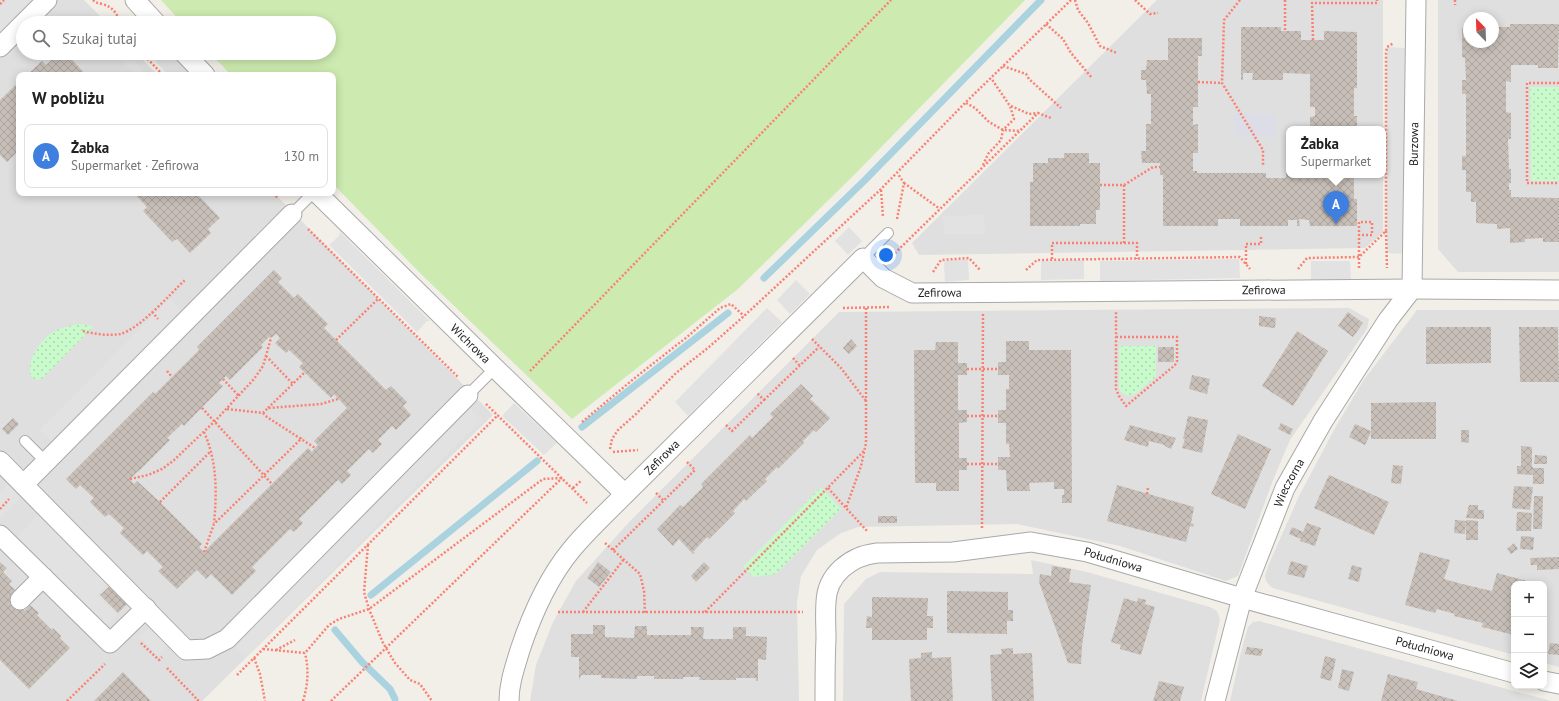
<!DOCTYPE html>
<html lang="pl">
<meta charset="utf-8">
<style>
body{margin:0;font-family:"PT Sans",sans-serif;background:#f2f2f2;color:#222}
.controls{position:absolute;right:12px;bottom:12px;display:grid;overflow:hidden;border-radius:8px;box-shadow:0 2px 10px #0003}
.controls button{width:36px;height:36px;display:grid;place-items:center;padding:0;border:0;border-bottom:1px solid #e0e0e0;background:#fff;color:#222;font:20px sans-serif}
.compass{position:absolute;left:1463px;top:12px;width:36px;height:36px;border-radius:50%;background:#fff;box-shadow:0 2px 10px #0003;rotate:337deg}
.you{position:absolute;left:886px;top:255px;width:14px;height:14px;margin:-10px;border:3px solid #fff;border-radius:50%;background:#1a73e8;box-shadow:0 0 0 6px #1a73e833}
.badge{display:grid;place-items:center;width:26px;height:26px;border-radius:50%;background:#d40000;color:#fff;font-size:13px;font-weight:700}
.pin{position:absolute;translate:-50% -33px;filter:drop-shadow(0 1px 2px #0008)}
.pin::after{content:'';position:absolute;top:21px;width:14px;height:12px;background:inherit;clip-path:polygon(0 0,100% 0,50% 100%)}
.popup{position:absolute;left:1286px;top:126px;width:100px;height:52px;box-sizing:border-box;display:grid;place-content:center;border-radius:8px;background:#fff;filter:drop-shadow(0 1px 3px #0005);font-size:13px;white-space:nowrap;color:#767676}
.popup b{font-size:15px;color:#222}
.popup::after{content:'';position:absolute;left:50%;top:100%;margin-left:-8px;border:8px solid transparent;border-top-color:#fff}
.list{margin:0;padding:0;list-style:none}
h2{display:flex;justify-content:space-between;align-items:center;height:52px;margin:0;padding:0 16px;font-size:17px}
h2 small{font-size:13px;font-weight:400;color:#767676}
.list li{display:grid;grid-template-columns:26px 1fr auto;gap:12px;align-items:center;box-sizing:border-box;height:64px;margin:0 8px 8px;padding:0 8px;border:1px solid #e0e0e0;border-radius:8px}
.list b{display:block;font-size:15px;white-space:nowrap}
.list p{margin:0;font-size:13px;white-space:nowrap;color:#767676}
.list em{font-size:13px;font-style:normal;color:#767676}
.icon{flex:none;width:22px;height:22px;fill:none;stroke:currentColor;stroke-width:2;stroke-linecap:round;stroke-linejoin:round}
.map{position:relative;flex:none;width:1559px;height:701px;overflow:hidden}
.search{position:absolute;background:#fff;box-shadow:0 2px 10px #0003;left:16px;top:16px;width:320px;height:44px;display:flex;align-items:center;gap:10px;box-sizing:border-box;padding:0 14px;border-radius:22px;color:#767676;font-size:15px}
.panel{position:absolute;background:#fff;box-shadow:0 2px 10px #0003;left:16px;top:72px;width:320px;height:124px;border-radius:8px}
.map>svg:first-child{display:block}
.residential{fill:#e0dfdf;fill-rule:evenodd}
.grass{fill:#cdebb0}
.park{fill:url(#park-dots)}
.parking{fill:#e2e2e2}
.plaza{fill:#dddde8}
.lines{fill:none;stroke-linecap:round;stroke-linejoin:round}
.stream{stroke:#aad3df;stroke-width:7}
.building{fill:url(#building-cross-hatch);fill-rule:evenodd}
.service-casing{stroke:#a9a9a9;stroke-width:12}
.minor-casing{stroke:#a9a9a9;stroke-width:21}
.path{stroke:#fa8072;stroke-width:2.5;stroke-dasharray:2 2;stroke-linecap:butt}
.service{stroke:#fff;stroke-width:10}
.minor{stroke:#fff;stroke-width:19}
.labels{text-anchor:middle;stroke-width:3;stroke-linejoin:round;paint-order:stroke}
.street-label{font-size:12px;fill:#222;stroke:#fff}
</style>
<div class="map">
<svg width="1559" height="701" viewBox="0 0 1559 701">
<defs>
<pattern id="park-dots" width="8" height="8" patternUnits="userSpaceOnUse"><rect width="8" height="8" fill="#c8facc"/><path d="M2 2h.1M6 6h.1" fill="none" stroke="#acd6af" stroke-width="1.8" stroke-linecap="round"/></pattern>
<pattern id="building-cross-hatch" width="8" height="8" patternUnits="userSpaceOnUse"><rect width="8" height="8" fill="#c7bfb8"/><path d="M0 0l8 8M0 8l8-8" fill="none" stroke="#aba49e"/></pattern>
</defs>
<rect width="100%" height="100%" fill="#f2efe9"/>
<path class="residential" d="M0 0H84L107 23H23V53H136L158 75H19V193H274L493 415 202 701H0Z
M1157 0H1383V232L1365 248 919 255 912 243ZM1289 129H1383V175H1289Z
M1438 0H1559V272H1458L1438 249ZM1469 18H1493V42H1469Z
M1349 308 1369 319 1367 329 1290 440 1273 480 1238 576 1226 581 1120 546 1017 524 858 527 841 533 817 550 801 576 797 602 799 701H530L536 665 553 622 576 581 631 520 839 312Z
M1417 310H1559V667L1544 663V584H1514V655L1276 589 1271 587 1266 581 1265 576 1269 564 1299 496 1334 430 1363 381Z
M1031 560 1087 572 1210 607 1217 611 1220 620 1201 701H843L844 604 866 579 880 572 1033 574Z
M1259 621 1551 701H1230L1241 652 1248 627 1253 622Z"/>
<path class="grass" d="M161 0H1025L853 176 738 289 572 419 422 275 333 184V75H231L210 53H329V23H182Z"/>
<path class="park" d="M1530 87H1559V181H1531Z
M77 324 94 326 42 379 36 380 31 377C26 361 40 340 53 332 60 328 69 326 77 324Z
M1119 346H1156V377L1135 394 1128 396 1121 392 1119 388Z
M821 487 841 509 776 574 754 577 743 567Z"/>
<path class="parking" d="M7 0H32L0 32V7Z
M1387 47 1405 48 1404 254 1387 253Z
M115 53H127L147 75H135Z
M148 53H171L191 75H168Z
M984 215 985 234H944L943 216Z
M849 227 862 241 848 255 835 241Z
M340 232 430 321H427L417 332 329 245 339 236Z
M968 259 969 280 945 282 944 261Z
M1239 259 1240 278 1100 281V261Z
M1084 260V279L1041 280V261Z
M1311 261H1350L1351 280H1311Z
M796 280 810 294 790 314 777 300Z
M169 299 182 312 53 443 40 430Z
M767 308 782 322 688 416 675 402Z
M514 403 557 443 544 455 502 416Z
M468 406 482 419 245 658 232 645Z
M9 483 23 496 0 519V492Z
M40 513 109 582 97 595 117 615 104 627 15 539Z
M152 625 170 644 158 656 139 637Z"/>
<path class="plaza" d="M1234 114H1276V136H1234Z"/>
<g class="lines">
<path class="stream" d="M764 278 866 179 1041 0
M582 427 728 313
M371 595 537 461
M335 630 362 662 390 689 395 699"/>
</g>
<path class="building" d="M1468 22H1469V42H1493V22H1496V27H1510V24H1559L1558 68H1538V65H1511V82L1506 81V112L1511 113V139H1508L1509 169H1511V183H1509V190H1511V197L1559 198V242H1543V238L1525 239V242L1510 243V228L1497 229V224L1476 223V202H1471V192H1466V170H1462V156H1466V94H1462V80H1466L1465 58 1462 57V28Z
M1241 27H1281V31H1301V40H1324V31L1357 32V88H1354V116H1357V129H1310V117L1315 116V107H1310V74L1283 73V80H1252L1253 73H1243V80H1241Z
M1168 38H1202V56H1198V107H1193V125L1198 124V153H1193V171H1197V173H1266V178H1286V173H1289V175H1354V199H1357V226H1310L1309 220 1299 219 1300 226H1297V220H1288V226H1240V219H1218V226H1163V175H1160V163H1142L1141 151H1146V124H1151V94H1147L1146 80H1141V70H1146L1147 60H1168Z
M59 53H66L86 75H27L42 61 46 65Z
M19 82V150L7 162 0 155V100Z
M1064 153H1089V163H1100V210H1096V224H1080V226H1030V182H1033V163H1048V158H1064Z
M134 193H196L220 218 208 229 211 233 190 253 177 239 172 242 143 211 147 207Z
M274 270 282 278 278 282 294 298 298 294 328 324 324 328 386 390 391 386 407 402 403 406 411 415 396 430 392 426 378 440 382 444 373 453 369 449 347 471 351 475 342 484 338 480 299 519 303 523 294 532 290 529 252 567 256 571 232 595 211 574 206 579 197 570 177 589 158 571 163 567 147 551 143 555 120 533 124 528 109 514 105 517 90 502 94 498 80 485 76 489 66 479 153 392 155 394 199 350 197 347ZM276 334 280 338 275 343 286 353 289 350 303 363 299 367 331 398 334 394 347 408 314 441 318 445 315 448 312 452 308 448 204 552 199 547 202 544 160 502 137 481 134 484 130 479 138 471V472L170 440 167 438 182 424 184 426 223 386 219 383 226 376 230 380 263 347 261 345 269 337 271 338Z
M1348 312 1363 323 1353 337 1338 326Z
M1259 316 1276 318 1275 328 1259 326Z
M1426 327H1491V363L1426 364Z
M1519 327H1558L1559 382H1520Z
M1297 331 1328 351 1293 406 1262 386Z
M851 339 857 346 849 354 843 348Z
M1006 341H1029V350H1071L1072 503H1062V495H1064V489H1054V482L1029 483 1030 491H1007L1006 470H998V457H1010L1009 444H1006V423H998V410H1006V389H1009V375H998V362H1006Z
M936 342H958V363H967V375H958V410H967V422L959 423V458H967V470H959V491H936V483H915L914 350H935Z
M1158 347H1174V362H1158Z
M1192 375 1210 379 1207 394 1189 389Z
M801 384 813 396 810 399 830 418 816 432 814 430 803 441 804 443 778 469 777 467 765 479 767 481 746 501 744 499 733 511 735 513 709 539 707 537 693 552 695 553 693 554 679 539 673 546 657 529 680 505 683 507 703 487 701 484 750 435 752 438 773 417 770 414Z
M1436 402V439H1371V432L1365 445 1349 437 1355 424 1371 431V403Z
M1188 416 1208 420 1202 453 1182 448 1185 439H1183Z
M13 418 19 424 8 435 2 429Z
M1281 423 1293 429 1290 435 1278 429Z
M1130 425 1176 438 1171 449 1165 446V445L1149 441 1148 447 1124 440Z
M1461 430H1469V443L1461 442Z
M1238 434 1271 449 1245 509 1211 494Z
M1521 446 1532 447V466L1533 468H1544V484H1533V475L1517 474V466H1521Z
M1535 455 1547 456V464H1534Z
M1393 465 1403 466 1401 484 1391 483Z
M1329 475 1389 502 1374 535 1314 508Z
M1117 485 1194 507 1191 523 1194 524 1193 527 1190 526 1186 542 1107 521Z
M1514 486 1533 487 1530 510 1512 508Z
M1534 496H1543L1542 529H1533Z
M1469 505H1478V510H1484V519L1466 518Z
M1517 512 1532 513 1531 531H1516Z
M878 516H897V523H878Z
M1455 520 1466 521 1465 534 1454 533Z
M1466 520 1478 521V540H1466Z
M1307 523 1321 528 1315 546 1300 541 1301 539 1289 534 1292 527 1303 532Z
M1521 536 1534 537 1533 550 1520 549Z
M1514 543 1518 549 1511 554 1507 549Z
M1420 552 1450 560 1444 579 1462 584 1492 591 1497 573 1531 582 1530 584H1514V635L1482 627 1483 623 1454 616 1455 614 1437 609 1435 613 1405 605Z
M1559 557V569L1537 570V565H1531L1530 558Z
M1291 561 1308 566 1304 578 1287 574Z
M0 562 7 568 3 572 12 581 9 584 17 592 12 597 25 611 30 605 39 613 37 615 52 630 53 628 61 636 60 638 70 648 29 689 0 660Z
M598 562 611 572 599 587 587 578Z
M704 562 710 568 696 582 691 576Z
M1352 565 1362 568 1359 582 1348 579Z
M1052 566 1071 569 1069 582 1091 585 1082 646 1081 664 1068 663 1039 582 1040 574 1051 576Z
M110 586 127 604 118 613 100 595Z
M947 591 1008 592V610H1013V621H1007V634L947 633Z
M872 597 928 598 927 616H933V628H927V640H872V628H866L867 616 872 617Z
M1124 598 1137 602 1138 598 1146 600 1145 604 1155 607 1141 655 1120 649 1121 645 1111 642Z
M593 625H605V637L634 638 635 626H647V635H691V627H704L703 639H733V627H746V636L767 637 766 660 758 659V681H756V678H736V680H699L700 677H683V679H654V676H637V679L601 678V675H581L579 680V657H571V634H593Z
M1550 643 1559 644V655L1548 654Z
M1247 647 1263 649 1261 656 1245 654Z
M1013 648V654L1032 653 1034 701H992L990 655 1002 654 1001 649Z
M932 652V658L951 657 953 701H911L909 659 921 658V653Z
M1325 656 1336 659 1331 681 1320 678Z
M1342 669 1354 672 1349 691 1338 688Z
M123 672 151 701H94Z
M1388 674 1418 682 1416 689 1458 701H1381Z
M1159 681 1184 687 1180 701H1153Z"/>
<g class="lines">
<defs>
<path id="service" d="M292 214 313 193
M863 258 888 233
M468 395 495 368
M25 441 46 462"/>
<g id="minor">
<path d="M135 0 156 23"/>
<path d="M24 23 47 0"/>
<path d="M0 47 23 24"/>
<path d="M184 53 205 75"/>
<path id="s1" d="M317 193 495 368 625 494"/>
<path id="s2" d="M1412 289 1416 0"/>
<path d="M0 461 186 650 207 649 227 639 468 395"/>
<path d="M24 484 292 214"/>
<path d="M0 535 110 643 146 608"/>
<path d="M20 600 43 577"/>
<path d="M1544 681 1559 684"/>
<path id="s3" d="M509 701C509 683 515 667 520 650 532 614 547 579 572 549 581 538 591 528 601 518L863 258 883 278 912 293 1412 289 1559 290"/>
<path id="s4" d="M825 701C825 680 825 660 826 639 826 627 825 614 826 602 827 574 851 556 877 553L953 552 1031 542 1087 552 1242 598 1514 673"/>
<path id="s5" d="M1215 701 1242 598 1285 488 1323 421 1388 320 1412 289"/>
</g>
</defs>
<use href="#service" class="service-casing"/>
<use href="#minor" class="minor-casing"/>
<path class="path" d="M93 0C96 3 98 3 102 4 113 7 117 13 120 23
M1075 0 1078 10 1088 23 1100 46 1117 53
M1135 0 1150 14 1158 13
M1240 0 1224 20 1222 83 1263 150V165
M1285 0V31
M1455 0V5
M0 4 4 0
M1046 24 1063 39 1071 53 1092 78
M1313 40 1312 3H1377V0
M142 53 163 75
M1003 66 1026 74 1029 79 1061 108
M1198 82 1222 83
M1559 83H1527V183H1559
M966 103 975 108 989 122 1003 130 1019 131
M1011 106 1029 114 1038 113
M983 165 988 154 1001 140 1003 130 1014 119 1010 106 991 78
M904 183 940 209
M1124 185 1153 167H1160
M881 190 883 217
M273 193 278 198
M897 219 904 183 898 174
M308 229 458 377
M1386 231 1387 268
M1124 243H1137V259
M892 256 1038 113 1051 118
M1052 259V243H1124V185H1100
M1246 264V244H1261V237
M1359 268V222H1372V235H1359
M1298 269 1307 258 1359 257 1386 231V53L1387 47 1394 43
M1026 270 1037 260 1240 257 1250 269
M933 272 941 260 969 258 980 270
M843 308 890 307
M866 308V443L861 466 846 508 868 532
M152 312 158 319
M83 331C94 334 108 336 120 334 140 329 169 295 185 280
M1116 337H1177V361L1175 365 1126 406 1119 396 1116 389V312
M812 339 841 368 866 401
M336 340 378 299
M266 356 293 384
M793 358 800 366
M967 369H998
M167 371 172 377
M530 371 891 0
M223 379 239 396
M764 400 819 347
M486 404 587 503
M202 408 272 484
M268 408 305 372
M227 409 263 413 268 408 321 404 338 399
M263 413 267 417 315 448
M967 416H998
M582 422 636 377 687 337 720 308 731 304 744 316
M726 425 732 431 764 400 757 393
M204 432C217 461 217 492 214 523
M610 449 612 439 618 430 636 414 676 373 709 347 744 316 880 190 965 103 1071 0
M613 452 638 450
M967 464H998
M130 479 148 475 162 469 173 461 215 421 254 379 263 366 271 338
M573 488 582 480
M828 488 846 508
M656 493 664 501
M1147 494 1148 488
M160 502 211 451
M0 509 9 499
M982 528 983 313
M605 543 640 574 644 591 645 613
M368 545 364 592 369 609 383 643 395 663 410 680 420 684 432 701
M613 550 695 470 687 462
M204 552 214 524 302 438
M558 612H803
M583 612 624 559
M705 612 865 450
M141 643 159 660 162 657
M263 649 305 653 329 625 339 619 369 609 543 479 562 478
M276 650 295 640
M254 658 260 674 265 701
M167 668 195 697 197 701
M237 675 498 415
M197 700 201 701
M67 701 105 664
M303 701C308 685 309 670 305 653
M331 701 562 478"/>
<use href="#service" class="service"/>
<use href="#minor" class="minor"/>
</g>
<g class="labels">
<g class="street-label">
<text dy="4" stroke="none"><textPath href="#s2" startOffset="145">Burzowa</textPath></text>
<text dy="4" stroke="none"><textPath href="#s3" startOffset="991">Zefirowa</textPath></text>
<text dy="4" stroke="none"><textPath href="#s3" startOffset="667">Zefirowa</textPath></text>
<text dy="4" stroke="none"><textPath href="#s1" startOffset="215">Wichrowa</textPath></text>
<text dy="4" stroke="none"><textPath href="#s3" startOffset="295">Zefirowa</textPath></text>
<text dy="4" stroke="none"><textPath href="#s5" startOffset="231">Wieczorna</textPath></text>
<text dy="4" stroke="none"><textPath href="#s4" startOffset="415">Południowa</textPath></text>
<text dy="4" stroke="none"><textPath href="#s4" startOffset="739">Południowa</textPath></text>
</g>
</g>
</svg>
<div class="controls">
<button>+</button>
<button>−</button>
<button><svg class="icon" aria-label="layers" viewBox="0 0 24 24"><path d="M12 4l9 5-9 5-9-5zM3 14l9 5 9-5"/></svg></button>
</div>
<svg class="compass" viewBox="-18 -18 36 36"><path d="M0-13l5 13h-10z" fill="#e53935"/><path d="M0 13l5-13h-10z" fill="#767676"/></svg>
<div class="you"></div>
<div class="pin badge" style="left:1336px;top:224px;background:#3f7fe0">A</div>
<div class="popup"><b>Żabka</b>Supermarket</div>
<div class="search"><svg class="icon" aria-label="search" viewBox="0 0 24 24"><circle cx="10" cy="10" r="6"/><path d="M15 15l6 6"/></svg>Szukaj tutaj</div>
<section class="panel">
<h2>W pobliżu<small></small></h2>
<ul class="list">
<li><span class="badge" style="background:#3f7fe0">A</span><div><b>Żabka</b><p>Supermarket · Zefirowa</p></div><em>130 m</em></li>
</ul>
</section>
</div>
